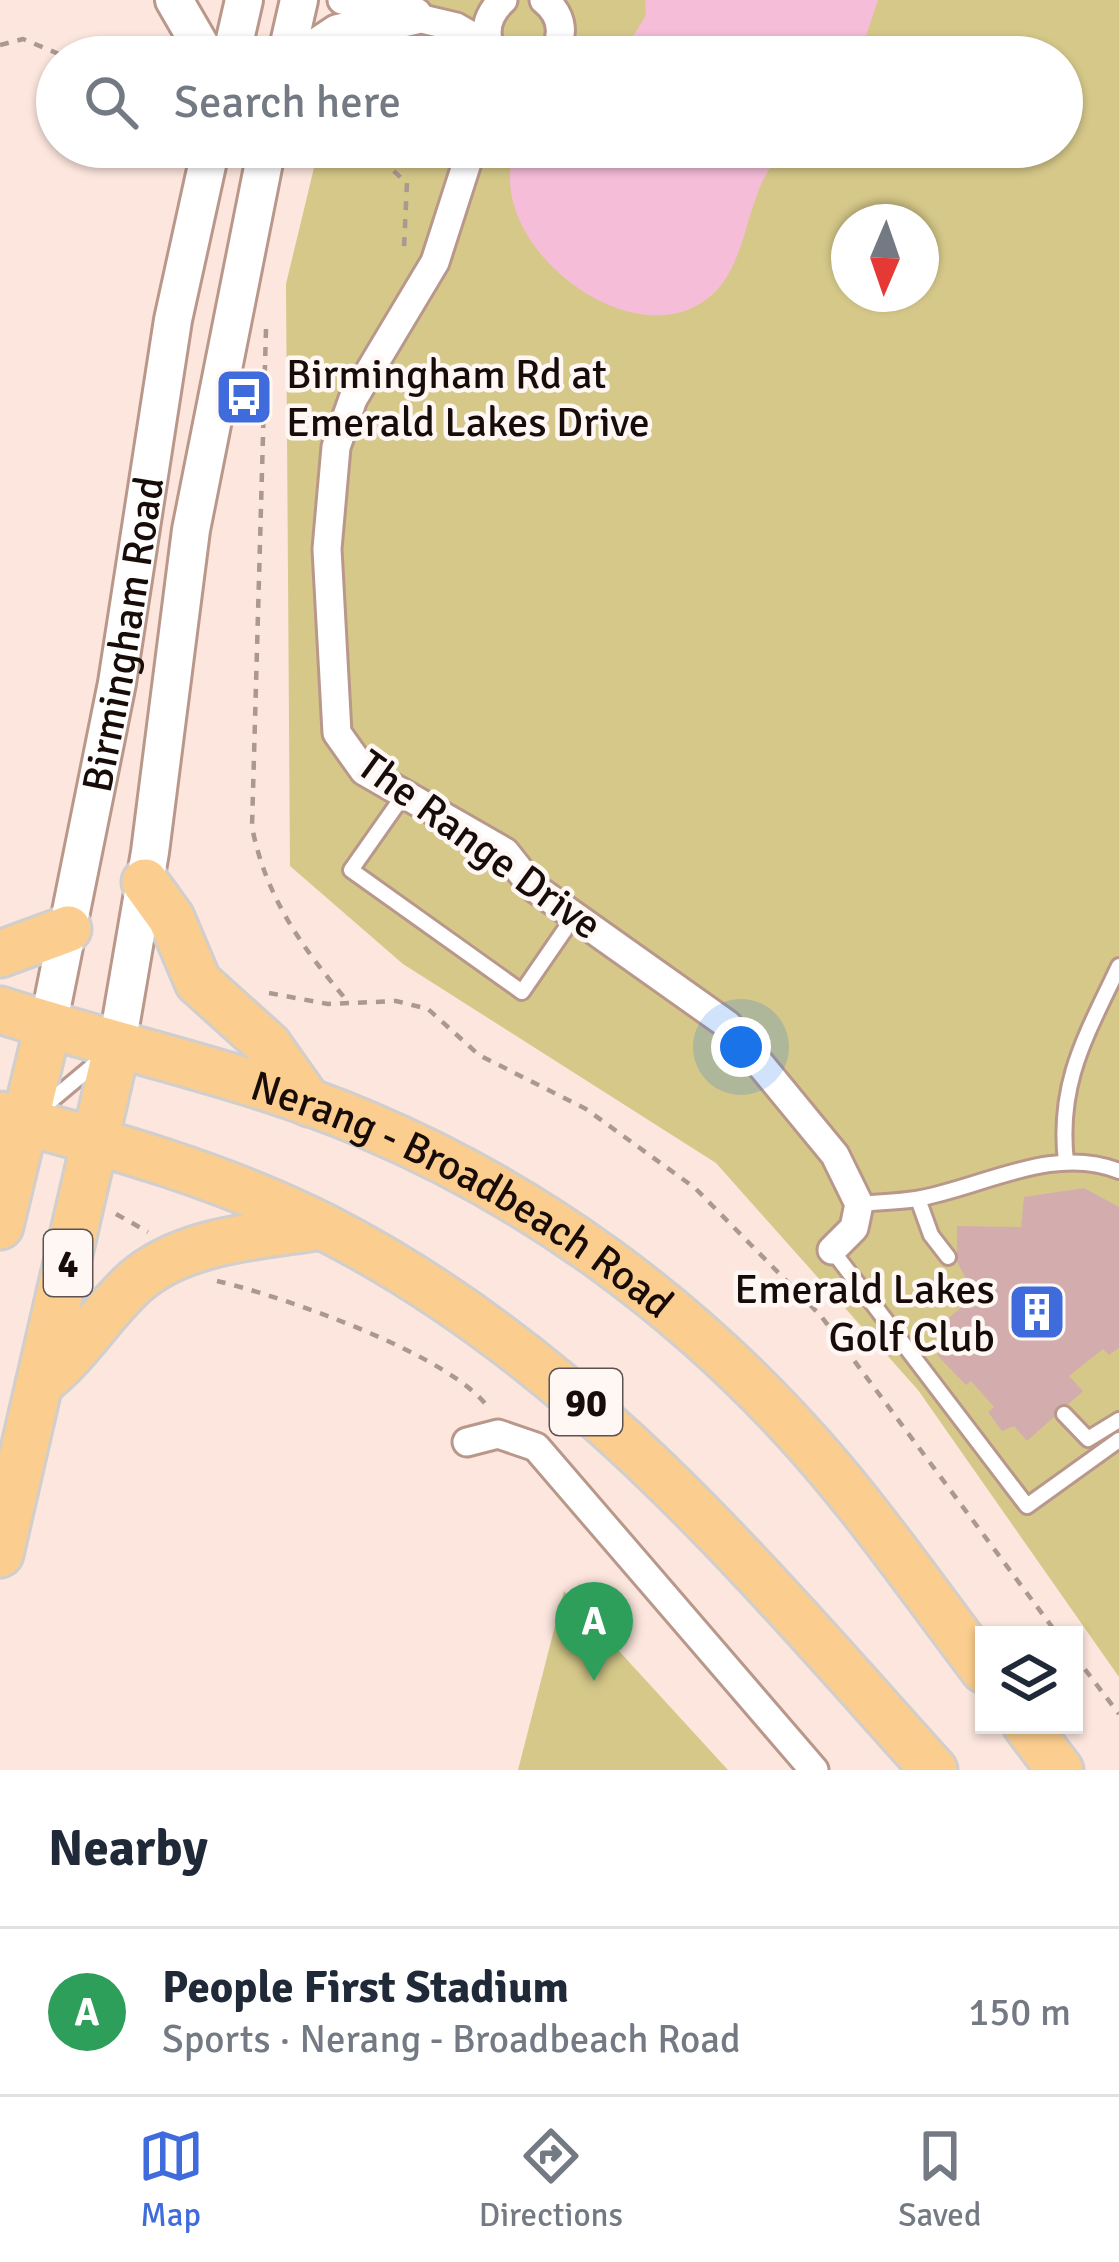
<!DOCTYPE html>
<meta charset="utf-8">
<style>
body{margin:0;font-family:Signika,sans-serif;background:#f2f2f3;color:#1f2937}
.controls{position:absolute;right:36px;bottom:36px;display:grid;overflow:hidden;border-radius:0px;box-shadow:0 3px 9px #0004}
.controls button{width:108px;height:108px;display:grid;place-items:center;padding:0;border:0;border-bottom:3px solid #e0e1e3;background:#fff;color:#1f2937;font:60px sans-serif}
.compass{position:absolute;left:831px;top:204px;width:108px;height:108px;border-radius:50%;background:#fff;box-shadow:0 3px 9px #0004;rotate:182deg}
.you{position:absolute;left:741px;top:1047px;width:42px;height:42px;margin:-30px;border:9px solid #fff;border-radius:50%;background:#1a73e8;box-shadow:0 0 0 18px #1a73e833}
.badge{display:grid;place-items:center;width:78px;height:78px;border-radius:50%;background:#3f6bdc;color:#fff;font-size:39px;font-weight:700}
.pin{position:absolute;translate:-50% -99px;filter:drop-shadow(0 3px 6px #0008)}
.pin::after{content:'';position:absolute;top:63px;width:42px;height:36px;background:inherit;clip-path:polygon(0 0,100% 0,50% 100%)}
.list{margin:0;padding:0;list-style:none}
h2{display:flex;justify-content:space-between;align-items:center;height:156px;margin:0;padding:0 48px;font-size:51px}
h2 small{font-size:39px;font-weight:400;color:#747a83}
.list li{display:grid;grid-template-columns:78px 1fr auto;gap:36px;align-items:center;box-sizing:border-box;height:168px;padding:0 48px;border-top:3px solid #e0e1e3}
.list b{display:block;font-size:45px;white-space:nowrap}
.list p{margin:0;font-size:39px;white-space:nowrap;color:#747a83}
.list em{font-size:39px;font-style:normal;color:#747a83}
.icon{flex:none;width:66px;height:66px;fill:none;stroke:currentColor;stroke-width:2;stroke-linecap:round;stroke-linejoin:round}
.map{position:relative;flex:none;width:1119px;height:1770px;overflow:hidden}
.search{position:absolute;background:#fff;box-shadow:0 3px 9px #0004;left:36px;right:36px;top:36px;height:132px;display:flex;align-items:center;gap:30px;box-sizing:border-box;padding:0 42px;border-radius:66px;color:#747a83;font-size:45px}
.sheet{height:324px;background:#fff}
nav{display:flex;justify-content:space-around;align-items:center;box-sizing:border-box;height:168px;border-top:3px solid #e0e1e3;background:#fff;font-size:33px;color:#747a83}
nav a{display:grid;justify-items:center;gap:6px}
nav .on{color:#3f6bdc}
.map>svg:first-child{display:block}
.green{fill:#d5c889;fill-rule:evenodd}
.water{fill:#f5bdd8}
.building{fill:#d3adae}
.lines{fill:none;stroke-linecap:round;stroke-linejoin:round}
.service-casing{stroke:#b9988b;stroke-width:20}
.minor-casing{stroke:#b9988b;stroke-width:33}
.tertiary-casing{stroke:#b9988b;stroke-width:42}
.primary-casing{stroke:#d1cece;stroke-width:51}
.path{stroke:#ab9891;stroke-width:4.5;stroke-dasharray:9 9;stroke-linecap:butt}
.service{stroke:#fff;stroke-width:14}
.minor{stroke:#fff;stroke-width:27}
.tertiary{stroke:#fff;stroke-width:36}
.primary{stroke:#fbcd8e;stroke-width:45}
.labels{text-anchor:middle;stroke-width:9;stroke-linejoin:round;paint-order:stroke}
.shield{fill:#fef7f4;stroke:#5d524f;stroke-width:3}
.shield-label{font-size:39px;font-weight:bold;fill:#180c08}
.poi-label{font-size:42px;fill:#180c08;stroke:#fef7f4;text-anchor:start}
.street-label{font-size:42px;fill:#180c08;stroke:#fef7f4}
</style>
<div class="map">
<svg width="1119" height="1770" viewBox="0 0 1119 1770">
<rect width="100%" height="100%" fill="#fce6dd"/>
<path class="green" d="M402 0H1119V1677L918 1390 716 1163 403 964 290 866 286 284 319 147H1062V57H376L388 51ZM849 222H921V294H849Z
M564 1591 728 1770H518Z"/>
<path class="water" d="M645 0H878L859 57H621L646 15Z
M516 147H796C788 154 774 162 768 171 742 214 746 282 694 307 613 347 480 235 516 147Z"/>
<path class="building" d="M1084 1188 1119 1207V1348L1109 1355 1103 1349 1069 1376 1083 1391 1027 1441 1014 1426 1002 1431 988 1412 994 1407 971 1381 966 1385 937 1355 952 1339 940 1326 976 1294 980 1298 988 1291 981 1282 967 1281 957 1261V1226L1021 1227 1024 1197Z"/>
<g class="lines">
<defs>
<path id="service" d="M403 796 351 870 522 992 575 915
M41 1109 102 1058
M1066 1162C1057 1083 1086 1036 1119 966
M918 1199 931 1235 948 1257
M859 1204C877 1202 897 1202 916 1199 981 1188 1053 1144 1119 1171
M832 1250 1027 1506 1119 1440
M1064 1414 1088 1439 1119 1420"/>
<path id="minor" d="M342 0 456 27 489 46
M544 0C564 16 565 37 551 57
M494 54C481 34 487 15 503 0
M472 147 435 262 353 399 336 447 327 549 337 733 364 771 505 852 532 886 728 1025 835 1155 859 1204 854 1228 832 1250
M467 1442 498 1434 536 1447 814 1770"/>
<g id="tertiary">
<path d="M174 0 207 57"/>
<path d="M231 57 244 0"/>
<path d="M286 57 299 0"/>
<path d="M302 57 338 33 414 16"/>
<path id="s1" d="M48 1026 117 683 173 320 211 147"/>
<path d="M117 1045 150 852 191 530 267 147"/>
</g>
<g id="primary">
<path d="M145 882 171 918 198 982 268 1045 309 1103"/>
<path d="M0 954 68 929"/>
<path id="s2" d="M0 1010C121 1049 247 1074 365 1124 536 1196 688 1308 811 1447 873 1517 927 1595 984 1670"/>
<path d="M0 1115C110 1144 224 1176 326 1228 578 1357 748 1564 934 1770"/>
<path d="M0 1226 48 1026"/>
<path d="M39 1384C81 1351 98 1316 135 1282 184 1239 261 1236 322 1226"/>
<path d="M0 1554 117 1045"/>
<path d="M1026 1725 1060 1770"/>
</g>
</defs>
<use href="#service" class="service-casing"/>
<use href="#minor" class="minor-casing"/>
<use href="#tertiary" class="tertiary-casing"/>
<use href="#primary" class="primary-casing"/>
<path class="path" d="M0 45 23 39 66 57
M367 147 407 183 404 247 408 249
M266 329 252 827C266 898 303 949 349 1003
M269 993 328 1004 396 1001 428 1009 479 1055 586 1109 695 1188 821 1316 1058 1635
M116 1214 148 1232
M217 1281C282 1296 455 1356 490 1410
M1074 1655 1119 1714"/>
<use href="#service" class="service"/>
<use href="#minor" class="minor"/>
<use href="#tertiary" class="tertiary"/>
<use href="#primary" class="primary"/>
</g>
<defs>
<symbol id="bus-square" viewBox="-11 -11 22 22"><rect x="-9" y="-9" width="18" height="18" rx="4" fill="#3f6bdc" stroke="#fef7f4"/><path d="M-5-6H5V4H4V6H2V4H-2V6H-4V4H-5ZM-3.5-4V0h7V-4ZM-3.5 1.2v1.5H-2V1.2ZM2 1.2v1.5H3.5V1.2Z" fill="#fff"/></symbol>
<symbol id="building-square" viewBox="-11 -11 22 22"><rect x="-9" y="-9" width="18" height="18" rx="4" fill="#3f6bdc" stroke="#fef7f4"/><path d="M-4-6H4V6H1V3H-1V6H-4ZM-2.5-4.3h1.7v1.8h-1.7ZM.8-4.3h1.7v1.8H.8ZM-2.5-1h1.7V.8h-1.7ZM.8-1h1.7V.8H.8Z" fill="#fff"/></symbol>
</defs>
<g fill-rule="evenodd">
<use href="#bus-square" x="211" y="364" width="66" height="66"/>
<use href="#building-square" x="1004" y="1279" width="66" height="66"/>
</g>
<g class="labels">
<g class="shield">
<rect x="44" y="1230" width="48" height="66" rx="9"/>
<rect x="550" y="1369" width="72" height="66" rx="9"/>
</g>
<g class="shield-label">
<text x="68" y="1277">4</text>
<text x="586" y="1416">90</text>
</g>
<g class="poi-label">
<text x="286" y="388">Birmingham Rd at<tspan x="286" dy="48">Emerald Lakes Drive</tspan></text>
<text x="995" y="1303" text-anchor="end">Emerald Lakes<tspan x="995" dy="48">Golf Club</tspan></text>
</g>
<g class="street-label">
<text dy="15" stroke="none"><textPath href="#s1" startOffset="399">Birmingham Road</textPath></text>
<text transform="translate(480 844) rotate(36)" y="15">The Range Drive</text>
<text dy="15" stroke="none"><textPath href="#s2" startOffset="501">Nerang - Broadbeach Road</textPath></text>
</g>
</g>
</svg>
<div class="controls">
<button><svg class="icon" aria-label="layers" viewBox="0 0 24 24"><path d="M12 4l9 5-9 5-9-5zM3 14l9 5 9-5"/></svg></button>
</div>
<svg class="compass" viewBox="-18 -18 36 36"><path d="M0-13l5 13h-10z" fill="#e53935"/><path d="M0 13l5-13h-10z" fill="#747a83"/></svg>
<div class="you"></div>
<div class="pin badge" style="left:594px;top:1681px;background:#2e9e5b">A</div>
<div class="search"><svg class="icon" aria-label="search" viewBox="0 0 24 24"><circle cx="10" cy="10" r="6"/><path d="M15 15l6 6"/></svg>Search here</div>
</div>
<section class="sheet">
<h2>Nearby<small></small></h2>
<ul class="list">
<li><span class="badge" style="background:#2e9e5b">A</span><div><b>People First Stadium</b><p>Sports · Nerang - Broadbeach Road</p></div><em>150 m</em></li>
</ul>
</section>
<nav>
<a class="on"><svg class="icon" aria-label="map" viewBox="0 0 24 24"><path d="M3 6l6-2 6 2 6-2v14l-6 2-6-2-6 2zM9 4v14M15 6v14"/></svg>Map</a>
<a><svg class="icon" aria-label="directions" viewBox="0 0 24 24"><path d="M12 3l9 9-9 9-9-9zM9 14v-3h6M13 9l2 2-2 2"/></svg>Directions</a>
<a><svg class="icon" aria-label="saved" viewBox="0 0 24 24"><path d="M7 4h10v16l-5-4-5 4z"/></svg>Saved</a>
</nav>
